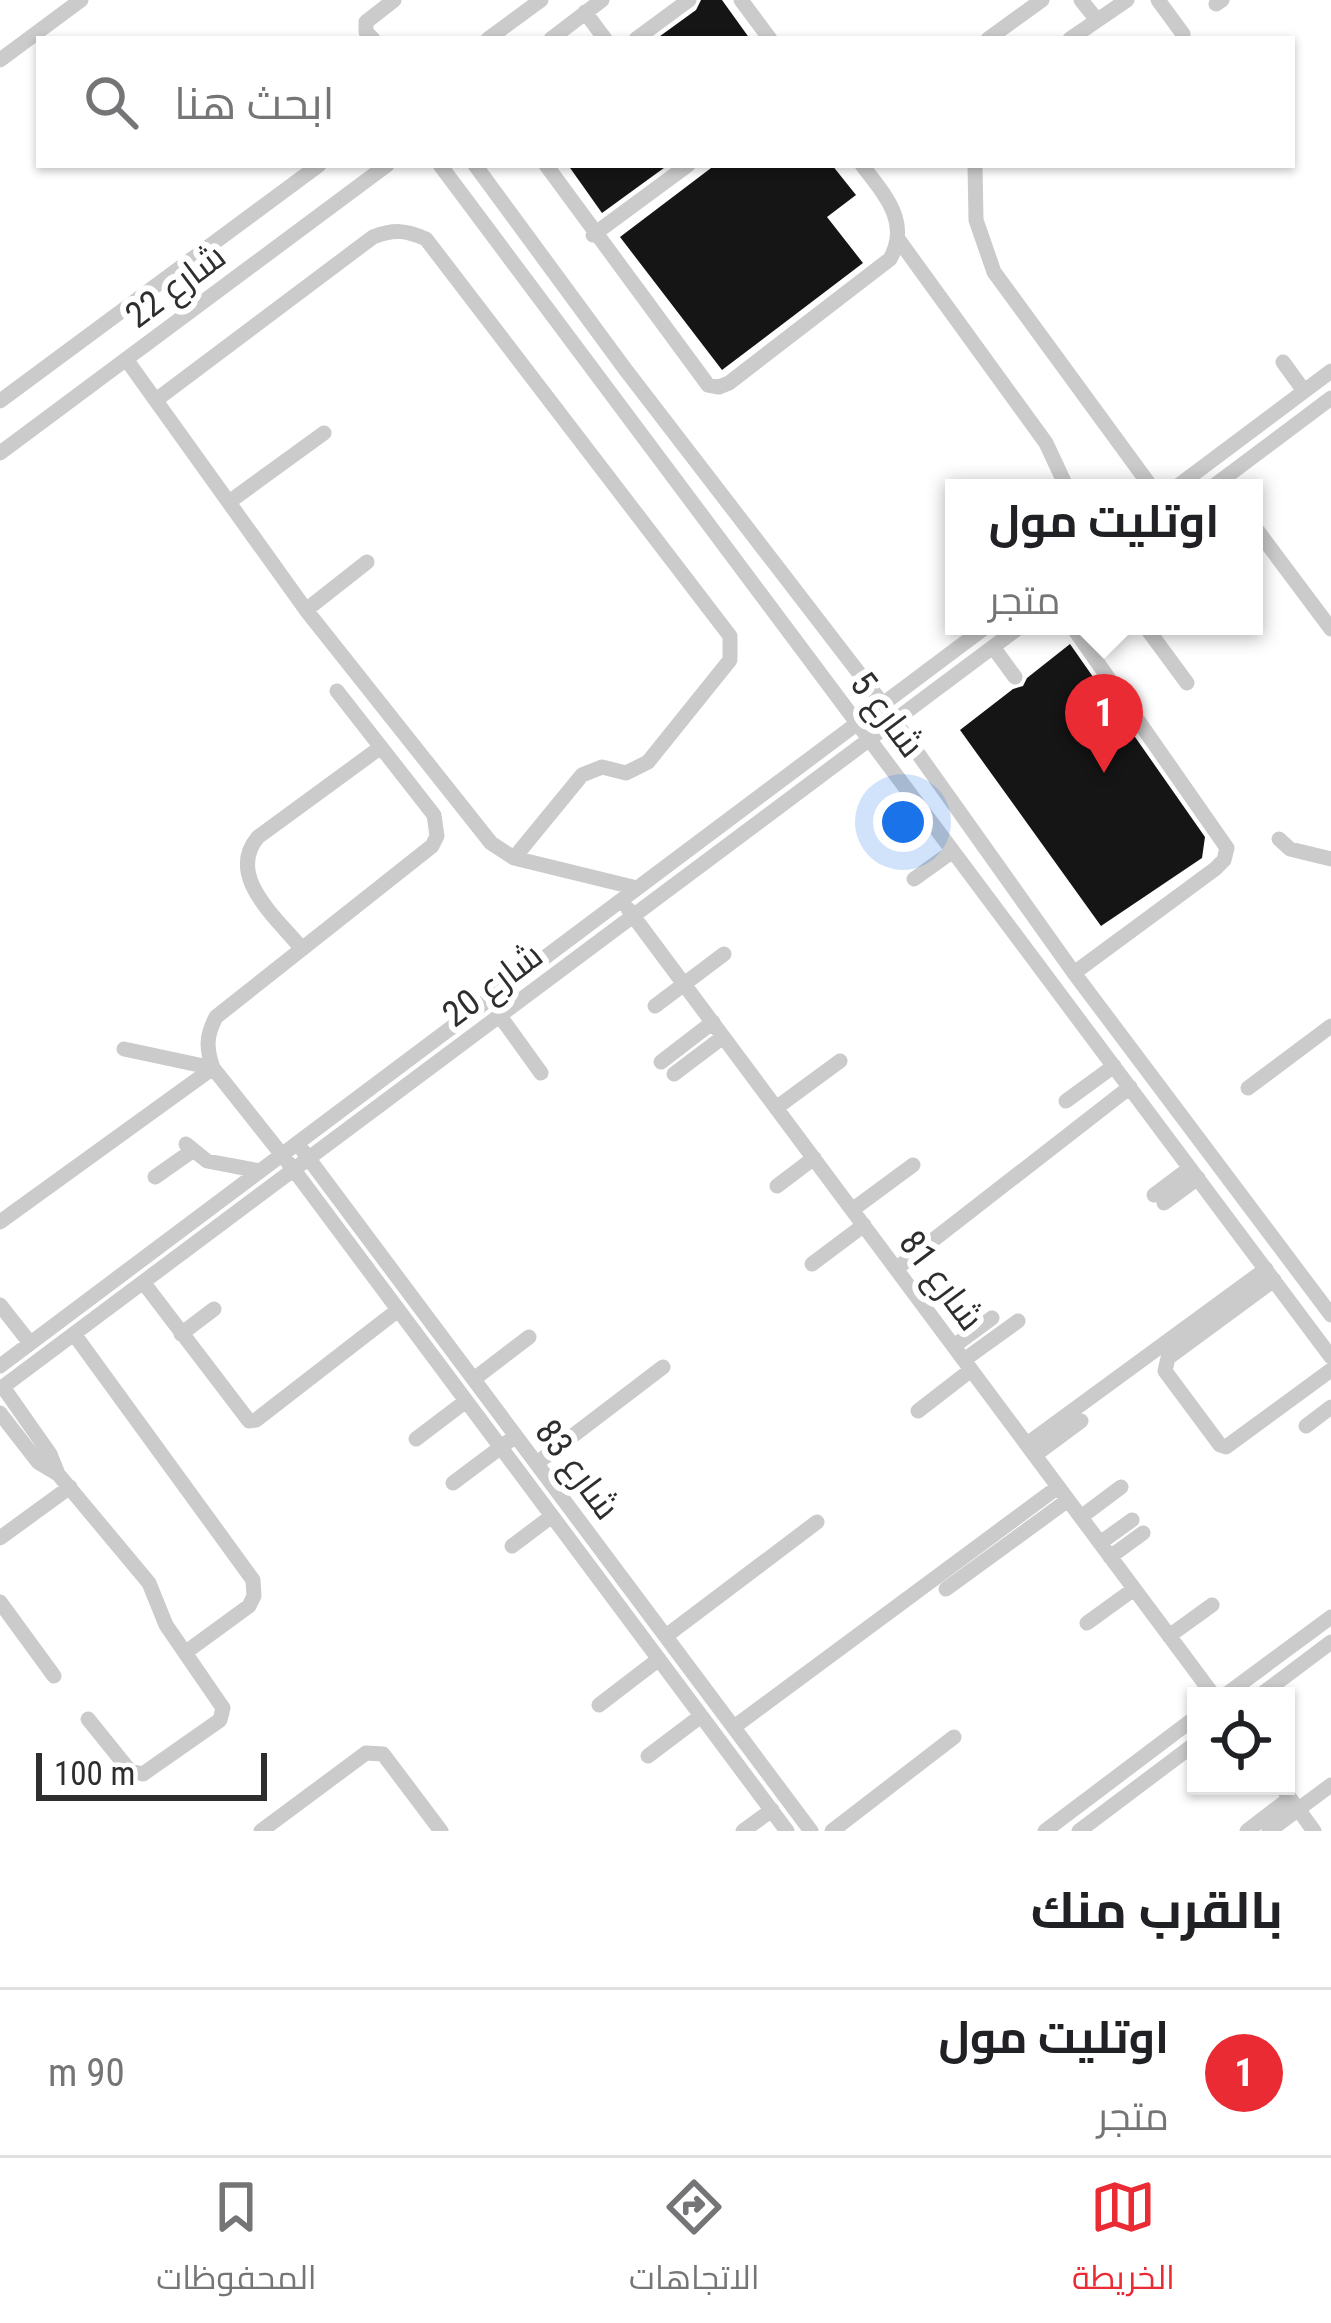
<!DOCTYPE html>
<html lang="ar">
<meta charset="utf-8">
<style>
body{margin:0;font-family:"Roboto Condensed",Cairo,sans-serif;background:#f2f2f2;color:#202124;direction:rtl}
.controls{position:absolute;right:36px;bottom:36px;display:grid;overflow:hidden;border-radius:0px;box-shadow:0 3px 9px #0004}
.controls button{width:108px;height:108px;display:grid;place-items:center;padding:0;border:0;border-bottom:3px solid #e0e0e0;background:#fff;color:#202124;font:60px sans-serif}
.scale{position:absolute;left:36px;bottom:30px;width:231px;box-sizing:border-box;padding-left:12px;border:6px solid #2e2e2e;border-top:0;font-size:33px;line-height:42px;white-space:nowrap;color:#2e2e2e;-webkit-text-stroke:9px #fff;paint-order:stroke}
.you{position:absolute;left:903px;top:822px;width:42px;height:42px;margin:-30px;border:9px solid #fff;border-radius:50%;background:#1a73e8;box-shadow:0 0 0 18px #1a73e833}
.badge{display:grid;place-items:center;width:78px;height:78px;border-radius:50%;background:#ea2b34;color:#fff;font-size:39px;font-weight:700}
.pin{position:absolute;translate:-50% -99px;filter:drop-shadow(0 3px 6px #0008)}
.pin::after{content:'';position:absolute;top:63px;width:42px;height:36px;background:inherit;clip-path:polygon(0 0,100% 0,50% 100%)}
.popup{position:absolute;left:945px;top:479px;width:318px;height:156px;box-sizing:border-box;display:grid;place-content:center;border-radius:0px;background:#fff;filter:drop-shadow(0 3px 9px #0005);font-size:39px;white-space:nowrap;color:#757577}
.popup b{font-size:45px;color:#202124}
.popup::after{content:'';position:absolute;left:50%;top:100%;margin-left:-24px;border:24px solid transparent;border-top-color:#fff}
.list{margin:0;padding:0;list-style:none}
h2{display:flex;justify-content:space-between;align-items:center;height:156px;margin:0;padding:0 48px;font-size:51px}
h2 small{font-size:39px;font-weight:400;color:#757577}
.list li{display:grid;grid-template-columns:78px 1fr auto;gap:36px;align-items:center;box-sizing:border-box;height:168px;padding:0 48px;border-top:3px solid #e0e0e0}
.list b{display:block;font-size:45px;white-space:nowrap}
.list p{margin:0;font-size:39px;white-space:nowrap;color:#757577}
.list em{font-size:39px;font-style:normal;color:#757577}
.icon{flex:none;width:66px;height:66px;fill:none;stroke:currentColor;stroke-width:2;stroke-linecap:round;stroke-linejoin:round}
.map{position:relative;flex:none;width:1331px;height:1831px;overflow:hidden;direction:ltr}
.search{position:absolute;background:#fff;box-shadow:0 3px 9px #0004;left:36px;right:36px;top:36px;height:132px;display:flex;align-items:center;gap:30px;box-sizing:border-box;padding:0 42px;border-radius:0px;color:#757577;font-size:45px}
.sheet{height:324px;background:#fff}
nav{display:flex;justify-content:space-around;align-items:center;box-sizing:border-box;height:168px;border-top:3px solid #e0e0e0;background:#fff;font-size:33px;color:#757577}
nav a{display:grid;justify-items:center;gap:6px}
nav .on{color:#ea2b34}
.map>svg:first-child{display:block}
.building{fill:#151515}
.lines{fill:none;stroke-linecap:round;stroke-linejoin:round}
.minor{stroke:#cbcbcb;stroke-width:15}
.labels{text-anchor:middle;stroke-width:12;stroke-linejoin:round;paint-order:stroke}
.street-label{font-size:36px;fill:#2e2e2e;stroke:#fff}
</style>
<div class="map">
<svg width="1331" height="1831" viewBox="0 0 1331 1831">
<rect width="100%" height="100%" fill="#fff"/>
<path class="building" d="M701 0H722L750 39H656L696 10Z
M568 165H668L602 213Z
M715 165H832L856 195 827 217 863 263 722 370 620 237Z
M1070 644 1205 837 1202 858 1101 926 960 730 1013 689 1023 686 1027 678Z"/>
<g class="lines">
<path class="minor" d="M741 0 770 39
M1081 0 1097 20
M1158 0 1183 34
M1216 4 1222 0
M585 12 605 39
M373 39 366 32V22L394 0
M488 39 541 0
M551 39 602 0
M636 39 689 0
M988 39 1042 0
M1070 39 1127 0
M0 60 81 0
M440 165 1331 1357
M475 165 625 369 882 703 1074 973 1331 1315
M546 165 708 385 719 387 729 383 890 259C911 222 884 194 862 165
M975 165 976 220 994 272 1152 488
M593 235 688 165
M898 239 1046 443 1067 488
M126 359 306 610 491 843 514 858 637 888
M1283 362 1304 391
M156 400 373 237C394 229 406 230 426 239L730 636V660L648 762 626 773 602 767 582 775 514 858
M0 401 319 165
M0 453 387 165
M1175 488 1331 371
M1211 488 1331 398
M229 502 324 433
M1254 526 1331 629
M306 610 367 562
M1072 626 1227 848 1224 860 1215 869 1074 973
M1145 626 1187 683
M993 647 1015 677
M337 691 434 815 437 836 432 846 216 1017C206 1036 206 1048 213 1068L294 1170 787 1831
M1279 839 1290 849 1331 859
M914 879 953 851
M628 909 1214 1696
M302 949C277 918 225 876 258 837L381 747
M655 1006 724 954
M500 1016 541 1073
M124 1049 213 1068
M661 1062 713 1022
M674 1074 723 1037
M1248 1088 1331 1026
M1066 1101 1114 1066
M776 1108 840 1061
M186 1144 207 1161 260 1171
M303 1151 811 1831
M155 1177 192 1151
M777 1186 814 1158
M1154 1195 1190 1168
M1164 1203 1198 1178
M852 1210 913 1165
M0 1222 213 1068
M812 1264 864 1225
M896 1269 1130 1087
M1274 1280 1168 1358 1165 1371 1220 1445 1226 1447 1331 1370
M143 1282 249 1421 256 1420 398 1310
M0 1305 30 1343
M74 1334 253 1580 254 1596 249 1606 186 1652
M181 1334 214 1309
M954 1346 992 1318
M964 1360 1018 1321
M0 1366 987 626
M474 1379 529 1337
M3 1387 50 1454 58 1474 149 1583 166 1625 223 1708 220 1720 143 1774 130 1771 88 1719
M0 1389 1021 626
M918 1411 971 1370
M0 1413 38 1462 58 1474
M1306 1426 1331 1407
M416 1439 466 1401
M1027 1444 1266 1269
M1035 1455 1081 1421
M537 1463 663 1367
M453 1483 509 1441
M1081 1517 1121 1487
M0 1538 70 1487
M1100 1543 1132 1520
M512 1546 552 1516
M1110 1557 1143 1533
M946 1589 1068 1500
M0 1602 54 1676
M1087 1623 1134 1589
M666 1636 817 1522
M1169 1636 1212 1605
M1224 1696 1331 1617
M1259 1696 1331 1642
M599 1705 659 1659
M734 1727 1058 1487
M648 1756 701 1716
M1281 1786 1314 1831
M261 1831 366 1753 383 1754 441 1831
M743 1831 772 1810
M832 1831 954 1737
M1045 1831 1196 1717
M1079 1831 1196 1743
M1247 1831 1290 1798
M1269 1831 1331 1785"/>
</g>
<g class="labels">
<g class="street-label">
<text transform="translate(175 285) rotate(-37)" y="13">شارع 22</text>
<text transform="translate(888 714) rotate(53)" y="13">شارع 5</text>
<text transform="translate(492 984) rotate(-37)" y="13">شارع 20</text>
<text transform="translate(942 1280) rotate(53)" y="13">شارع 81</text>
<text transform="translate(578 1469) rotate(53)" y="13">شارع 83</text>
</g>
</g>
</svg>
<div class="controls">
<button><svg class="icon" aria-label="locate" viewBox="0 0 24 24"><circle cx="12" cy="12" r="6"/><path d="M12 2v4M12 18v4M2 12h4M18 12h4"/></svg></button>
</div>
<div class="scale">100 m</div>
<div class="you"></div>
<div class="pin badge" style="left:1104px;top:773px">1</div>
<div class="popup"><b>اوتليت مول</b>متجر</div>
<div class="search"><svg class="icon" aria-label="search" viewBox="0 0 24 24"><circle cx="10" cy="10" r="6"/><path d="M15 15l6 6"/></svg>ابحث هنا</div>
</div>
<section class="sheet">
<h2>بالقرب منك<small></small></h2>
<ul class="list">
<li><span class="badge">1</span><div><b>اوتليت مول</b><p>متجر</p></div><em>90 m</em></li>
</ul>
</section>
<nav>
<a class="on"><svg class="icon" aria-label="map" viewBox="0 0 24 24"><path d="M3 6l6-2 6 2 6-2v14l-6 2-6-2-6 2zM9 4v14M15 6v14"/></svg>الخريطة</a>
<a><svg class="icon" aria-label="directions" viewBox="0 0 24 24"><path d="M12 3l9 9-9 9-9-9zM9 14v-3h6M13 9l2 2-2 2"/></svg>الاتجاهات</a>
<a><svg class="icon" aria-label="saved" viewBox="0 0 24 24"><path d="M7 4h10v16l-5-4-5 4z"/></svg>المحفوظات</a>
</nav>
